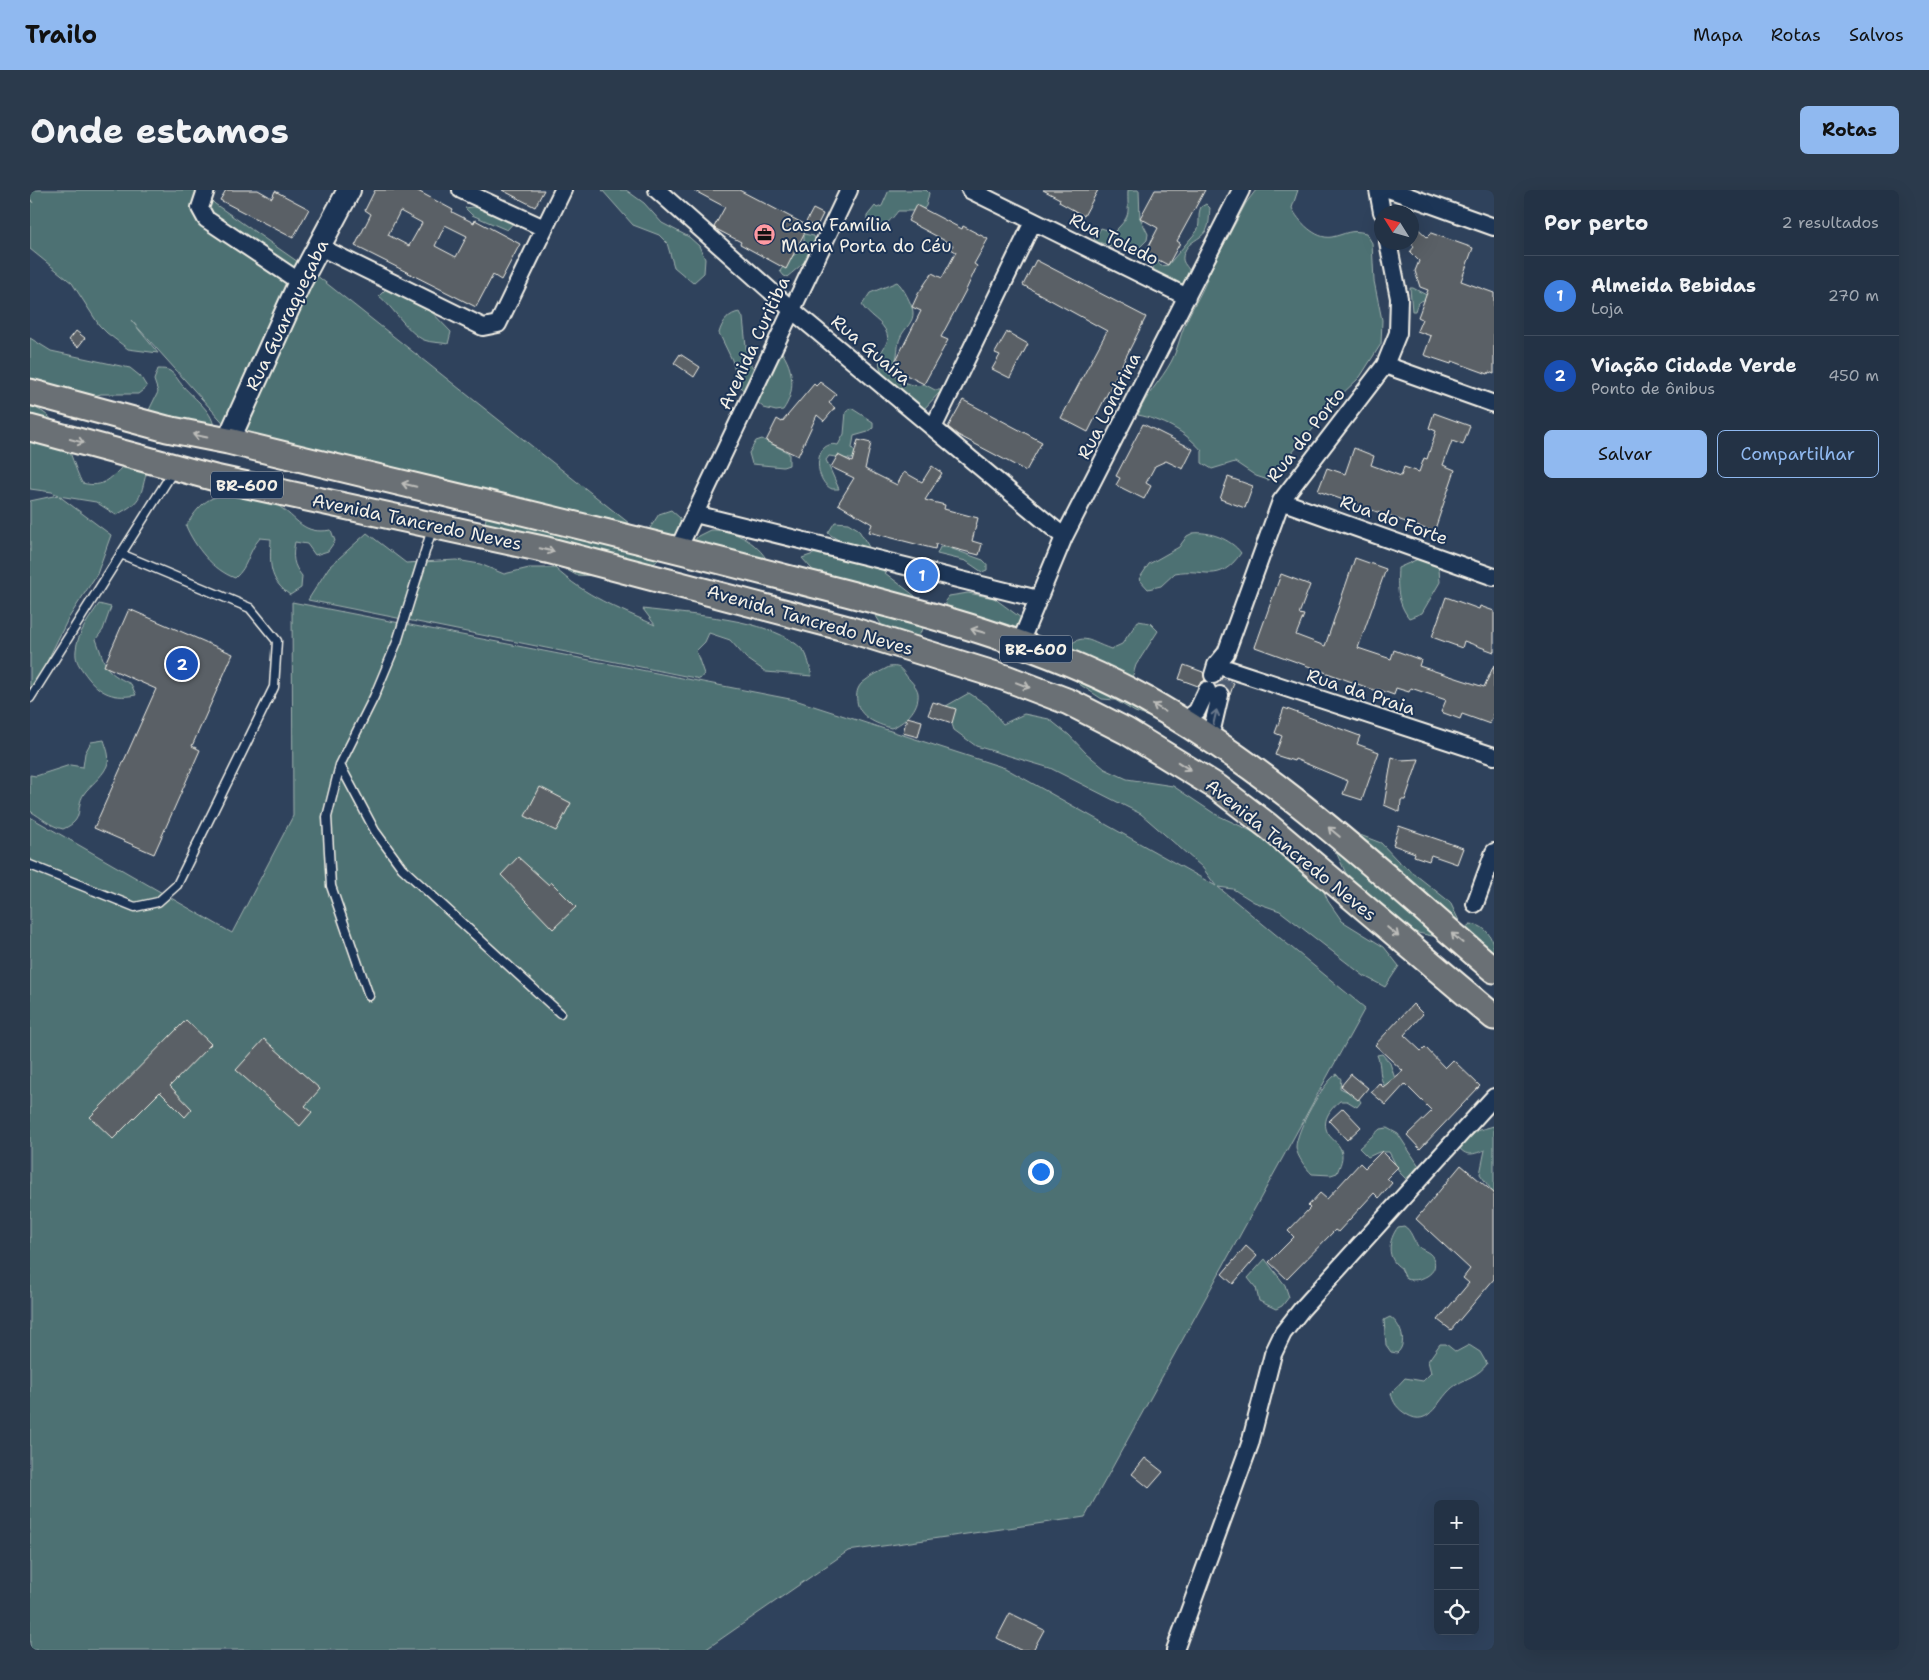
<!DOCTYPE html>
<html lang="pt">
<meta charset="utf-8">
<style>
body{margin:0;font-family:"Shantell Sans",sans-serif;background:#2b3a4c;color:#f1f3f6}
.controls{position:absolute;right:15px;bottom:15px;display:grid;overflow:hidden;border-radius:8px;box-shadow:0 5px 20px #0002}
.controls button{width:45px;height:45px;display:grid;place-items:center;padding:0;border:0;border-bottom:1px solid #404d5e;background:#233245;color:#f1f3f6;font:25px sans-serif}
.compass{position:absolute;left:1344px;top:15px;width:45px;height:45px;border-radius:50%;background:#233245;box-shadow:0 5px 20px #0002;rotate:307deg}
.you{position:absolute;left:1010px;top:981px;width:18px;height:18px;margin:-12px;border:4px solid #fff;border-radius:50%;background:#1a73e8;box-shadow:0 0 0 8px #1a73e833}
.badge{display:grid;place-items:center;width:32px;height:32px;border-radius:50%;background:#90b9f0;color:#fff;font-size:16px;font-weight:700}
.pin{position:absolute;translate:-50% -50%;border:2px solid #fff;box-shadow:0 1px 5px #0006}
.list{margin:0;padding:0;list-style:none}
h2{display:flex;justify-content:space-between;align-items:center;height:65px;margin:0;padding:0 20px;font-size:21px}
h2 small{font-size:16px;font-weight:400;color:#a3aab3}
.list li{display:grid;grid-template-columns:32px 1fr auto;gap:15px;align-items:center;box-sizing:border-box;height:80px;padding:0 20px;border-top:1px solid #404d5e}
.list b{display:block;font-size:19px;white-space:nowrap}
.list p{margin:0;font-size:16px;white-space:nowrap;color:#a3aab3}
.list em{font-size:16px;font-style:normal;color:#a3aab3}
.actions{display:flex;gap:10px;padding:15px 20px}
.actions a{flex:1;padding:11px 0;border:1px solid #90b9f0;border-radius:8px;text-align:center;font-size:18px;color:#90b9f0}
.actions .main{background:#90b9f0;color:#111}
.icon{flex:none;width:28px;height:28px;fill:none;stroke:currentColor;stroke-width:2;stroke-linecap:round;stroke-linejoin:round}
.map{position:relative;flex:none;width:1464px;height:1460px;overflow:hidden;border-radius:8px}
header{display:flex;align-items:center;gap:30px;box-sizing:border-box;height:70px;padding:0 25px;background:#90b9f0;color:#111}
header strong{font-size:24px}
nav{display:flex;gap:28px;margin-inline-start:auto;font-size:18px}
.intro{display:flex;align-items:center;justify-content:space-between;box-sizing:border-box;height:120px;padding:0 30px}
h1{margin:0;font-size:35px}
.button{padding:12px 22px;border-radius:8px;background:#90b9f0;color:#111;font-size:18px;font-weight:700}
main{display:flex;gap:30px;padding:0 30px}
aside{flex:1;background:#233245;border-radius:8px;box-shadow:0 5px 20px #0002}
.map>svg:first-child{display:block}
.green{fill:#4d7173;stroke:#a0b1ae}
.building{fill:#5a6166;stroke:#f4f1e8;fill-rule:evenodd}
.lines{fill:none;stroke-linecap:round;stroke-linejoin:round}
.minor-tunnel{stroke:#4d5c71;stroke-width:16;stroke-dasharray:16 8;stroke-linecap:butt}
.service-casing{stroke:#f4f1e8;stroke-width:11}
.minor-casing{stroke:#f4f1e8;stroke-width:20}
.secondary-casing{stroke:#f4f1e8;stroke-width:26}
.primary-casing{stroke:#f4f1e8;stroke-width:29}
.service{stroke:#1d3557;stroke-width:8}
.minor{stroke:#1d3557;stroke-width:16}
.secondary{stroke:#1d3557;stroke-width:22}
.primary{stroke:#6a7074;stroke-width:25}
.oneway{stroke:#bdbdba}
.oneway2{stroke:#68778a}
.labels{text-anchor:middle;stroke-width:4;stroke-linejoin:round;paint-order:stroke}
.shield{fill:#1d3557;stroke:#b4b9bc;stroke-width:1}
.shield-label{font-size:16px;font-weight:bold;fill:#f4f1e8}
.poi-label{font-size:18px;fill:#f4f1e8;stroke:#1d3557;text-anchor:start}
.street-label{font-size:18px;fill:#f4f1e8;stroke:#1d3557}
</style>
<header>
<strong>Trailo</strong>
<nav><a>Mapa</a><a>Rotas</a><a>Salvos</a></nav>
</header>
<div class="intro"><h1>Onde estamos</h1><a class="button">Rotas</a></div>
<main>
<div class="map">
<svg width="1464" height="1460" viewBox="0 0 1464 1460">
<rect width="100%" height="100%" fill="#2f425c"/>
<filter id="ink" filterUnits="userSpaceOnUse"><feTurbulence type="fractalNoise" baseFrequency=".02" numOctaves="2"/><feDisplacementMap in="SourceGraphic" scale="10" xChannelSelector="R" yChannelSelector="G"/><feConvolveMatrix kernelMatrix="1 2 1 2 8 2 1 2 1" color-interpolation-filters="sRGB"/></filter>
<g filter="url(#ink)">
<path class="green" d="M0 0H171L185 14 281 81 609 341 207 248 101 130 128 163 98 159 77 143 69 135 42 93 0 59V10L3 13 0 8Z
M572 0H596L614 13 632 33 659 47 669 56 675 69 674 83 663 93 644 77 637 53 629 45 603 35Z
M859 0H896L899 3 896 16 892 21H868C859 33 851 41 837 32V26L845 16 847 18 852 16Z
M1098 0H1109L1110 28 1118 44 1117 50 1104 63 1068 52 1064 49 1071 38 1084 42C1103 24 1097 23 1098 0Z
M1226 0H1268L1262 18C1268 31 1286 50 1302 47 1316 44 1320 39 1336 43L1342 53 1344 91 1352 130 1351 154 1330 187 1309 207 1291 230 1238 290 1226 286 1205 272 1182 279 1172 273V261C1155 241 1133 230 1108 225 1115 205 1131 191 1141 172 1148 159 1150 145 1156 132 1163 115 1174 101 1179 83L1216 13Z
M475 9 483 15 486 30 477 40 442 25 435 18 451 16Z
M1176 14 1180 18C1179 25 1180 35 1176 41 1170 50 1158 51 1154 63 1148 79 1170 75 1153 97L1128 91 1121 71H1127L1131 76 1138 75 1167 41C1171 33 1167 25 1171 17Z
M774 44 784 46C789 62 768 78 757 87L754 86 750 81 758 70 774 57Z
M867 92C872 95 883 116 883 122 884 132 875 138 871 146 868 151 868 159 867 165 864 179 860 185 876 193 881 195 889 197 894 194L905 200H912L891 222C875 208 845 191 850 166 852 158 860 153 857 144 853 131 839 127 832 115L840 103Z
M358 97 396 116 421 142 418 154C410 152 401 153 394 150 379 144 363 117 349 106Z
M1380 98H1383L1404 109C1393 109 1388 110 1385 121H1382Z
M710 122 713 128 717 166 722 177 729 178 751 161C764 179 766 202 753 220L746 221 734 218 710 197 702 170 689 143C692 132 699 123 710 122Z
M0 148 21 161 100 178 110 186 117 197 108 204H71L60 207 0 195Z
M128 179C133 179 136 179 140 181 146 185 148 191 153 196 164 209 185 222 184 241L124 224 119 220 128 202 124 190Z
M0 216C35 227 38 264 52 293 76 299 80 287 97 273L118 278C109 306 115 310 86 325L66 312 29 306 81 345 67 384 38 429 0 506V311L28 305 22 302 0 299Z
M821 218 843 232V238L838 242 824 246 822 258 826 263 827 269C817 270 808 267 799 266L796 270 809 299H802C783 291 783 249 808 255L814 244 816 222Z
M732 249 759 263V275L753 277 722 274 719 263 726 251Z
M214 302C226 305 237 308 247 315 269 329 272 345 301 340L305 351 298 361 285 365 277 354 265 352C262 367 263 375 272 386L271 398 260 405C238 389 240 374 241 349L230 348C217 363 219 376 205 388 183 380 165 357 156 336 174 307 181 306 214 302Z
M641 320 650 328V340L628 370 619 378 593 392 570 386 546 385 455 334 457 322 615 346 629 324Z
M805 332 818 333 828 339 855 383 885 406 893 418 895 431 886 454 854 439 841 418 789 387 772 368 792 361 816 366 820 354 808 350 798 343Z
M680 340C706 339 731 354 741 378L660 356 668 346Z
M337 343 376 373 426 370 450 374 474 384 499 378H525C555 406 589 419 625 435L613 419C656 425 743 427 774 461 778 466 780 479 782 486L736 482 716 468 700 450 679 443 675 452 666 461 674 484 670 489 278 410 299 377Z
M1163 343C1179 341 1201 349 1211 363 1188 396 1175 377 1145 383L1131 396 1118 399 1109 389 1119 374 1149 357 1157 346Z
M910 357H917L953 370 957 374V380L952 382 936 371 907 364Z
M1388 369 1400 370 1409 379 1410 392 1392 423 1379 428C1367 412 1367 397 1368 378Z
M938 403 964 408 995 431 993 442 918 420 915 411 919 406Z
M262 412 765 510 975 578 1186 696 1172 677 1111 624 1020 578 946 556 924 540 916 516 939 503 957 515 973 534 994 524 1019 529 1039 545 1056 563 1075 579 1097 589 1143 596 1185 624 1253 656 1288 688 1298 711 1312 731 1354 757 1369 776 1355 797 1334 786 1250 721 1224 712 1203 699 1188 697 1335 818 1055 1327 818 1361 675 1460H0V627L202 743 263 626Z
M69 414 81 417 73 440 66 449C76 476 73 481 101 494L106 505C80 510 67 501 53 481 48 474 45 469 46 460 47 444 60 427 69 414Z
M1108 431 1120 433 1128 441 1106 475 1102 488C1123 506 1147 506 1163 529L1130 531 1105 522 1085 510 1072 509 1049 494 1041 485 1031 462C1054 441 1055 450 1081 459L1092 454Z
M859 477C868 476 870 477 875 484 879 490 887 496 888 503 890 518 874 534 861 538 846 534 829 527 827 511 826 504 827 498 832 493 840 486 850 482 859 477Z
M74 550C76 557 80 565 78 573 75 584 63 593 56 601 43 617 57 629 33 639 20 636 12 628 0 621V585L6 586 40 575 53 577 55 563 61 552Z
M1317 640 1351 653 1368 671 1420 712 1431 735 1416 745 1402 746 1379 741 1321 694 1305 660V643Z
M1440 734C1458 735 1464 750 1464 765L1433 740Z
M1352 864 1360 873 1366 892 1355 897C1348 887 1352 876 1347 865Z
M1307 884 1311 889 1310 898 1327 906 1331 912 1327 917 1317 911H1310C1300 919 1290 932 1299 945 1303 950 1309 954 1311 960 1314 968 1310 975 1307 983L1301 985 1282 984C1276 978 1267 967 1266 957 1266 941 1293 892 1307 884Z
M1464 936V1004L1450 984 1455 960C1444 964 1436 968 1428 956L1449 940Z
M1357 938 1368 944 1391 979 1379 992 1370 983 1359 962H1349L1338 967 1329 958 1350 939Z
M1374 1036C1382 1041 1382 1049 1388 1056 1392 1061 1400 1061 1403 1068 1411 1084 1388 1093 1376 1089L1371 1078C1356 1069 1358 1050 1368 1037Z
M1235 1069 1255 1095 1259 1107 1252 1116 1246 1119 1229 1111 1226 1098 1218 1088Z
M1360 1127C1371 1134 1378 1154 1367 1163L1361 1162 1356 1155 1354 1130Z
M1410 1154H1416L1426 1162 1439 1155 1450 1162 1457 1174C1448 1186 1438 1187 1426 1195 1408 1206 1401 1240 1376 1224 1368 1219 1363 1213 1361 1203L1375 1188 1393 1191 1401 1183 1398 1171Z"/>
<path class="building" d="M196 0H228L242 8 245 1 279 19 263 48 190 10Z
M345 0H386L423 20 422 22 444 33 445 30 490 54 471 90 463 85 446 117 325 56 341 24 335 20ZM370 21 392 33 379 56 358 45ZM415 35 437 46 426 67 405 56Z
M472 0H514L505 17Z
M663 0H709L778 36 756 79 710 54 711 52 686 39 684 37 695 17Z
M1013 0H1068L1054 26 1029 12 1030 9Z
M1125 0H1175L1147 51 1150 53 1138 75 1115 63 1128 38 1110 28Z
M886 15 932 39 933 36 958 49 944 74 947 76 936 100 911 147 918 150 894 194 862 178 891 121 882 117 888 104 902 83 912 88 926 62 921 59 923 55 878 31Z
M783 19 793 24 786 38 776 32Z
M1382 33 1397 47 1401 43 1443 58 1431 91 1464 103V184L1459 182 1458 184 1422 171 1421 174 1394 165 1401 146 1387 141 1392 129 1388 127 1398 100 1390 97 1385 81 1389 71 1380 62 1384 57 1382 54Z
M1006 70 1116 127 1058 242 1031 228 1077 141 993 95Z
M46 141 55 148 48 157 39 150Z
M977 142 998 154 980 188 962 179 970 165 965 163Z
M650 164 670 177 664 187 644 173Z
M790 192 806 204 799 213 805 218 794 231 787 225 768 266 736 251 747 229 752 232 784 194 786 196Z
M933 210 1012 252 996 281 928 245 918 237Z
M1404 223 1440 236 1433 255 1422 251 1413 275 1425 280 1404 342 1288 301 1297 278 1315 284 1324 258 1344 266 1341 275 1371 286 1374 277 1389 282 1394 268 1397 269 1406 241 1399 238Z
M1113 234 1163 259 1153 279 1136 271 1125 276 1116 293 1121 296 1114 309 1086 295 1090 288 1086 286Z
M828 250 841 253 835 279 867 295 874 282 892 292 902 276 912 283 895 310 915 315 914 319 948 328 942 351 952 354 949 365 906 354 905 359 839 342 842 334 808 314 824 288 801 277 808 265 822 272Z
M1198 287 1223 296 1215 318 1190 309Z
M1325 368 1356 379 1328 458 1361 469 1364 460 1391 470 1389 476 1454 497 1464 475V523L1460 534 1432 524 1430 529 1411 522 1416 510 1381 498 1379 502 1366 498 1364 505 1347 499V501L1225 457 1251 384 1280 395 1269 424 1274 425 1266 445 1295 456Z
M1416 407 1449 419 1450 416 1464 421V462L1434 451 1432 458 1402 447Z
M99 419 203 464 162 556 170 560 124 664 64 638 126 499 74 476Z
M1154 475 1173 482 1175 490 1168 496 1149 489Z
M1192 489 1204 493 1200 505 1196 497 1186 496Z
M903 512 926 519 922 533 898 525Z
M1254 518 1330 546 1327 554 1349 562 1332 610 1313 604 1318 591 1265 569 1264 571 1245 565 1252 546 1245 543Z
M877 527 892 531 888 547 873 543Z
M1362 567 1371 570 1389 569 1375 610H1371L1370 622 1354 615Z
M510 597 541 613 526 641 495 626Z
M1369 636 1433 658 1427 674 1401 665 1399 671 1384 666 1385 663 1363 655Z
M488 667 519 695 521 692 546 717 523 739 471 685Z
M1383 814 1393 824 1374 845 1391 861 1395 857 1415 878 1423 870 1450 896 1390 959 1377 945 1402 921 1375 894 1356 915 1341 902 1349 893 1353 897 1373 881 1345 855Z
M156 830 181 854 140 896 162 919 155 927 130 902 83 949 60 927Z
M234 849 290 899 275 916 282 922 270 936 206 880Z
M1321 884 1338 898 1328 910 1311 896Z
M1313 918 1331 937 1317 950 1299 931Z
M1352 961 1368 977 1357 988 1362 993 1349 1008 1344 1003 1308 1042 1305 1040 1257 1089 1239 1072 1264 1047 1258 1041 1280 1018 1278 1016 1290 1003 1297 1009 1330 973 1335 978Z
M1431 975 1464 1003V1089L1421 1140 1408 1130 1439 1093 1433 1088 1440 1079 1386 1029Z
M1216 1056 1227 1066 1203 1094 1192 1084Z
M1115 1268 1133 1282 1119 1298 1102 1284Z
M980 1423 1014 1440 1003 1460H990L967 1448Z"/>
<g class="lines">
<path class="minor-tunnel" d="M1190 505 1195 489"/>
<defs>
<path id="service" d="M0 508 144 280
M310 575 345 641 372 678 530 823
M0 675 105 717 128 712 147 695 244 497 247 451 220 418 91 364
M339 806 301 696 297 627 310 575 344 507 367 452 402 339"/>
<path id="minor" d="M176 0 170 18 176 29 270 92
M431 0 514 38
M627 0 762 120 1034 347
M940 0 1157 107
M1348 0 1352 22
M1361 0 1464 37
M290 57 453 137 468 134 533 0
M1355 175 1464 214
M903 238 1003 32
M1251 311 1464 387
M665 324 1008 409
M648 359 819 0
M990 453 1034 347 1211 0
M1186 475 1464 566
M1183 485 1186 475 1196 463 1251 311 1355 175 1368 143 1369 108 1358 52
M1153 532 1167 521 1177 500
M1180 548 1190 505
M1445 714 1464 662
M1145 1460 1220 1254 1243 1164 1253 1143 1271 1120 1464 907"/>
<path id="secondary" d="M198 251 270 92 319 0"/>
<path id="primary" d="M0 202 137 239 198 251C384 297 571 339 757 388 879 419 1004 448 1115 509 1244 581 1352 684 1464 780
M0 238 185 288 517 360 818 439 976 488 1039 512 1096 541 1187 597 1238 636 1464 827"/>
</defs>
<use href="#service" class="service-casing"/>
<use href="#minor" class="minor-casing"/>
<use href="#secondary" class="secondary-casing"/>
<use href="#primary" class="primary-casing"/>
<use href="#service" class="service"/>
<use href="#minor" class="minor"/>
<use href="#secondary" class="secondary"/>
<use href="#primary" class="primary"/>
</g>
<defs><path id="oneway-shaft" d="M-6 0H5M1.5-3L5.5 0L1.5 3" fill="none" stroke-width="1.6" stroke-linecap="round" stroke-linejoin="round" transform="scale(1.25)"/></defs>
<g class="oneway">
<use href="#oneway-shaft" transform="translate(170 246) rotate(-169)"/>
<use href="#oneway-shaft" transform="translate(47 251) rotate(15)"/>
<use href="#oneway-shaft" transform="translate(379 295) rotate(-167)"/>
<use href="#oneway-shaft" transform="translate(517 360) rotate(13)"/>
<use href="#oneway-shaft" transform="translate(948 441) rotate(-164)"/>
<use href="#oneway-shaft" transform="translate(993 495) rotate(21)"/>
<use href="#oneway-shaft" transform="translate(1129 518) rotate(-150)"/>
<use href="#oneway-shaft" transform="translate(1154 576) rotate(33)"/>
<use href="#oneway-shaft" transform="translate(1304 642) rotate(-140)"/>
<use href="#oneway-shaft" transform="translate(1363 742) rotate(40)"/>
<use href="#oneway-shaft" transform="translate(1427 748) rotate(-139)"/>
</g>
<use class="oneway2" href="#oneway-shaft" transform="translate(1185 527) rotate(-77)"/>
</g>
<defs>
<symbol id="office-disc" viewBox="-11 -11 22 22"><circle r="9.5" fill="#ff9aa2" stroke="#1d3557"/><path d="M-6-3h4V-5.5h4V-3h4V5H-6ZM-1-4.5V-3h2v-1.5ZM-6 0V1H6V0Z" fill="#111"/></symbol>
</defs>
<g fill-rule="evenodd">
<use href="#office-disc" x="722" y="32" width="25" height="25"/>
</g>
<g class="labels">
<g class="shield">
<rect x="181" y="281.5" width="72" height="27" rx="4"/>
<rect x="970" y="445.5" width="72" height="27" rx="4"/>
</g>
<g class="shield-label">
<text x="217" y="301">BR-600</text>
<text x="1006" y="465">BR-600</text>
</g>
<g class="poi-label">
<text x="751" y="41">Casa Família<tspan x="751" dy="21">Maria Porta do Céu</tspan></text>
</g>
<g class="street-label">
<text transform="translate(1084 49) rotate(26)" y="6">Rua Toledo</text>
<text transform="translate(257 125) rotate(-64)" y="6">Rua Guaraqueçaba</text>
<text transform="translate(724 153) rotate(-65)" y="6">Avenida Curitiba</text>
<text transform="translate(841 160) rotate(40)" y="6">Rua Guaíra</text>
<text transform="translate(1079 216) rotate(-63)" y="6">Rua Londrina</text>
<text transform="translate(1276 245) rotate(-52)" y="6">Rua do Porto</text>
<text transform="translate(1364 330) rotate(20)" y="6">Rua do Forte</text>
<text transform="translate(387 332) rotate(12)" y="6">Avenida Tancredo Neves</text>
<text transform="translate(780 430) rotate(16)" y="6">Avenida Tancredo Neves</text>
<text transform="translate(1331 502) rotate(18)" y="6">Rua da Praia</text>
<text transform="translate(1261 660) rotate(39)" y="6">Avenida Tancredo Neves</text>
</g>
</g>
</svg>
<div class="controls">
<button>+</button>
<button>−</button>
<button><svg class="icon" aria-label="locate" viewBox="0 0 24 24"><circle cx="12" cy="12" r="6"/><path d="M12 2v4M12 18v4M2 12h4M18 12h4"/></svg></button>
</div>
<svg class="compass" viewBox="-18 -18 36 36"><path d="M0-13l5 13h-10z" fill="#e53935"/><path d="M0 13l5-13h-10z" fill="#a3aab3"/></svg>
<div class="you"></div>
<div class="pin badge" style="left:892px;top:385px;background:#3f7fe0">1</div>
<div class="pin badge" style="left:152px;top:474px;background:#1a4fb4">2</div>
</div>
<aside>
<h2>Por perto<small>2 resultados</small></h2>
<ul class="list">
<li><span class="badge" style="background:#3f7fe0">1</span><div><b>Almeida Bebidas</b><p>Loja</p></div><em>270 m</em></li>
<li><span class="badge" style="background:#1a4fb4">2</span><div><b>Viação Cidade Verde</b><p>Ponto de ônibus</p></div><em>450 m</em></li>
</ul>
<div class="actions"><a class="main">Salvar</a><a>Compartilhar</a></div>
</aside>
</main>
